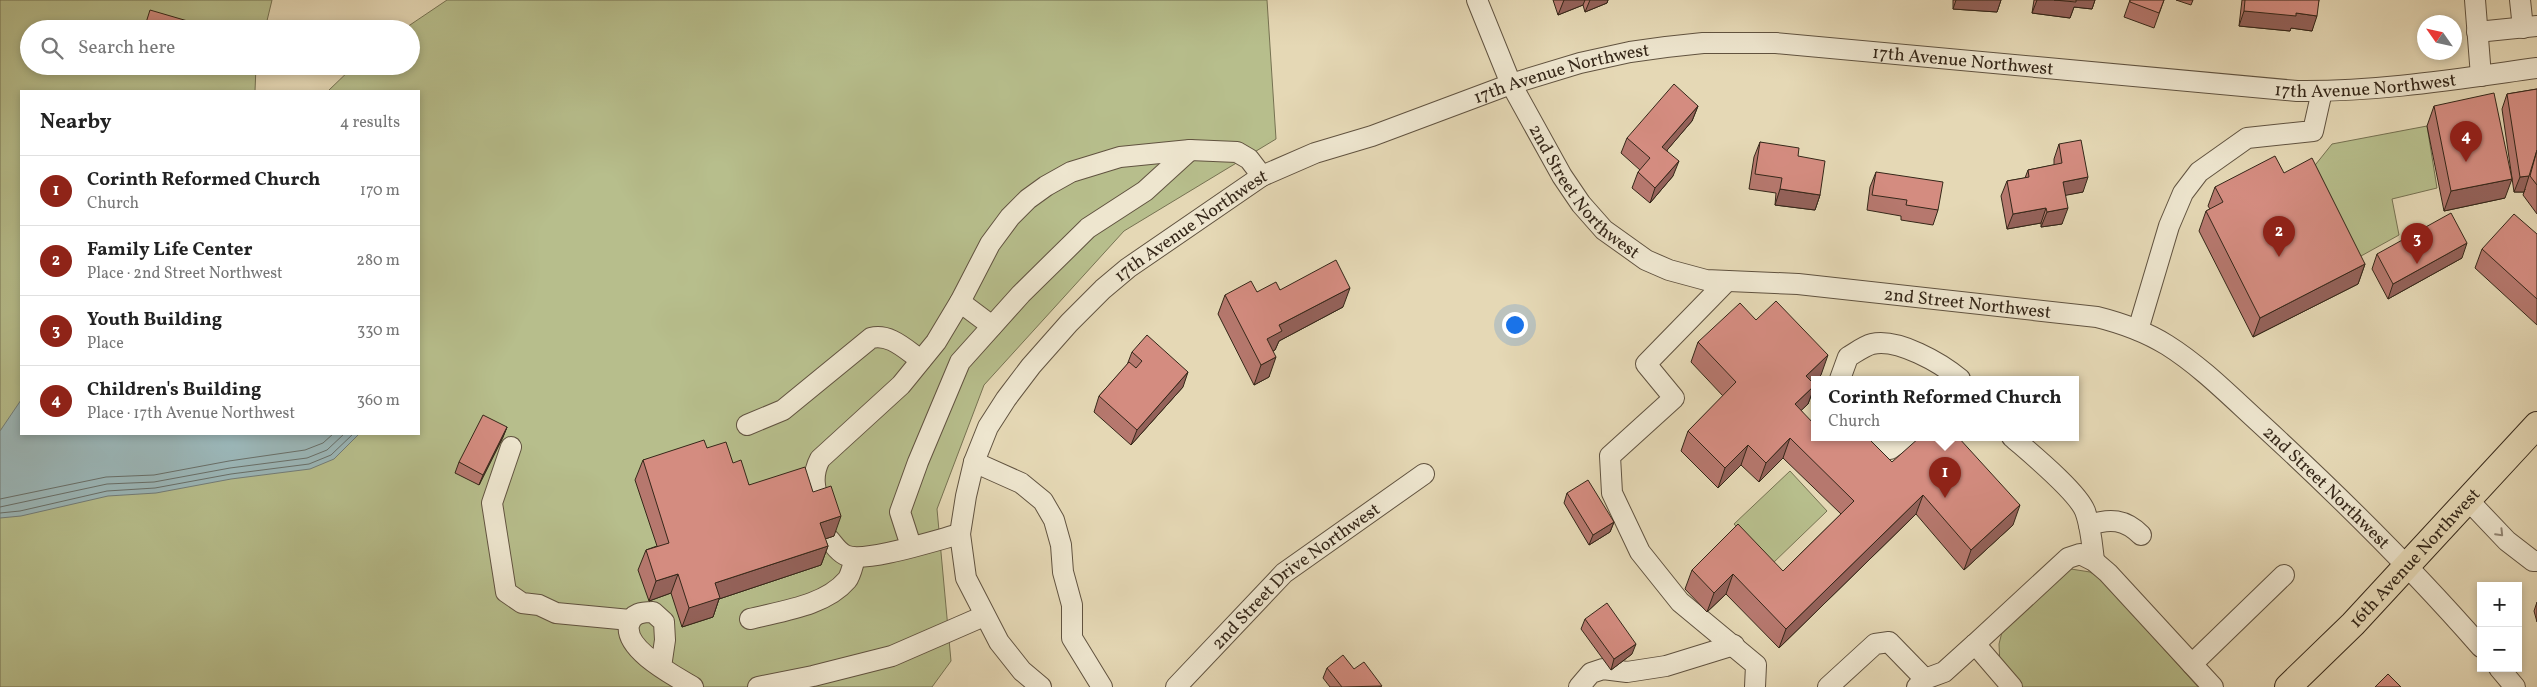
<!DOCTYPE html>
<meta charset="utf-8">
<style>
body{margin:0;font-family:Vollkorn,serif;background:#f6f6f6;color:#222}
.controls{position:absolute;right:15px;bottom:15px;display:grid;overflow:hidden;border-radius:0px;box-shadow:0 2px 8px #0003}
.controls button{width:45px;height:45px;display:grid;place-items:center;padding:0;border:0;border-bottom:1px solid #e0e0e0;background:#fff;color:#222;font:25px sans-serif}
.compass{position:absolute;left:2417px;top:15px;width:45px;height:45px;border-radius:50%;background:#fff;box-shadow:0 2px 8px #0003;rotate:304deg}
.you{position:absolute;left:1514px;top:324px;width:18px;height:18px;margin:-12px;border:4px solid #fff;border-radius:50%;background:#1a73e8;box-shadow:0 0 0 8px #1a73e833}
.badge{display:grid;place-items:center;width:32px;height:32px;border-radius:50%;background:#8f2418;color:#fff;font-size:16px;font-weight:700}
.pin{position:absolute;translate:-50% -41px;filter:drop-shadow(0 1px 2px #0008)}
.pin::after{content:'';position:absolute;top:26px;width:18px;height:15px;background:inherit;clip-path:polygon(0 0,100% 0,50% 100%)}
.popup{position:absolute;left:1811px;top:376px;width:268px;height:65px;box-sizing:border-box;display:grid;place-content:center;border-radius:0px;background:#fff;filter:drop-shadow(0 1px 4px #0005);font-size:16px;white-space:nowrap;color:#767676}
.popup b{font-size:19px;color:#222}
.popup::after{content:'';position:absolute;left:50%;top:100%;margin-left:-10px;border:10px solid transparent;border-top-color:#fff}
.list{margin:0;padding:0;list-style:none}
h2{display:flex;justify-content:space-between;align-items:center;height:65px;margin:0;padding:0 20px;font-size:21px}
h2 small{font-size:16px;font-weight:400;color:#767676}
.list li{display:grid;grid-template-columns:32px 1fr auto;gap:15px;align-items:center;box-sizing:border-box;height:70px;padding:0 20px;border-top:1px solid #e0e0e0}
.list b{display:block;font-size:19px;white-space:nowrap}
.list p{margin:0;font-size:16px;white-space:nowrap;color:#767676}
.list em{font-size:16px;font-style:normal;color:#767676}
.icon{flex:none;width:28px;height:28px;fill:none;stroke:currentColor;stroke-width:2;stroke-linecap:round;stroke-linejoin:round}
.map{position:relative;flex:none;width:2537px;height:687px;overflow:hidden}
.search{position:absolute;background:#fff;box-shadow:0 2px 8px #0003;left:20px;top:20px;width:400px;height:55px;display:flex;align-items:center;gap:12px;box-sizing:border-box;padding:0 18px;border-radius:28px;color:#767676;font-size:19px}
.panel{position:absolute;background:#fff;box-shadow:0 2px 8px #0003;left:20px;top:90px;width:400px;height:345px;border-radius:0px}
.map>svg:first-child{display:block}
.green{fill:#b7be8c;stroke:#767252}
.water{fill:#9bb7b9;stroke:#727d79}
.lines{fill:none;stroke-linecap:round;stroke-linejoin:round}
.shore{stroke:#686f69;stroke-width:1}
.minor-casing{stroke:#615340;stroke-width:22}
.major-casing{stroke:#352719;stroke-width:28}
.minor{stroke:#eee6cf;stroke-width:20}
.major{stroke:#e5d8b5;stroke-width:26}
.wall{fill:#b6786e;stroke:#352719}
.shaded-wall{fill:#94625a;stroke:#352719}
.building{fill:#d48c80;stroke:#352719}
.oneway{stroke:#928674}
.labels{text-anchor:middle;stroke-width:4;stroke-linejoin:round;paint-order:stroke}
.street-label{font-size:18px;fill:#352719;stroke:#eee6cf}
</style>
<div class="map">
<svg width="2537" height="687" viewBox="0 0 2537 687">
<rect width="100%" height="100%" fill="#e5d8b5"/>
<filter id="stains"><feTurbulence type="fractalNoise" baseFrequency=".004" numOctaves="4"/><feColorMatrix values="0 0 0 0 .2 0 0 0 0 .09 0 0 0 0 .02 0 0 0 .5 -.17"/></filter>
<radialGradient id="worn" r=".72"><stop offset=".6" stop-color="#630" stop-opacity="0"/><stop offset="1" stop-color="#630" stop-opacity=".3"/></radialGradient>
<path class="green" d="M0 0H272L265 29H29V66H256L255 91H21V434H419V91H328L354 66H411V29H404L447 0H1267L1276 139 1124 231 984 385 937 509 951 661 932 687H0Z
M2427 126 2437 188 2392 199 2399 235 2352 261 2304 179 2332 144Z
M1790 471 1827 511 1772 564 1734 524Z
M2071 569 2090 572 2101 579 2198 687H2019L2000 667 1999 644 2003 628Z"/>
<path class="water" d="M21 400V434H359L334 459 310 469 231 479 156 493 108 496 21 516 0 518V431Z"/>
<g class="lines">
<path class="shore" d="M0 499 106 477 154 475 229 461 305 450 323 443 333 434
M0 507 107 484 154 482 230 468 307 458 327 450 344 434
M0 513 20 511 107 491 155 488 231 474 309 464 331 455 353 434"/>
<defs>
<g id="minor">
<path id="s1" d="M1477 0 1511 84 1562 176 1581 204 1604 230 1646 260 1669 270 1706 280 1798 284 2097 317C2121 323 2146 332 2167 345 2202 367 2232 398 2263 426 2339 496 2413 569 2481 647"/>
<path d="M2475 0 2481 76"/>
<path d="M2520 0 2523 28"/>
<path d="M2477 32 2537 26"/>
<path d="M1727 281 1646 364 1674 398 1610 456 1612 493 1640 552 1680 602 1756 665 1755 687"/>
<path d="M960 302 992 326"/>
<path d="M2138 330 2169 226 2183 193 2199 172 2247 138 2313 131 2322 91"/>
<path d="M1840 379 1848 357C1855 353 1864 346 1872 344 1898 338 1941 363 1960 379"/>
<path d="M747 425 783 410 871 338C890 333 906 350 921 360"/>
<path d="M1878 437 1890 449 1907 437"/>
<path d="M2012 437C2029 452 2077 491 2085 511 2091 527 2092 544 2094 561"/>
<path d="M511 447 492 503 506 592 522 603 539 605 556 613 630 620"/>
<path d="M974 462 1021 483 1043 501 1054 520 1061 545 1063 572 1072 605V638L1102 687"/>
<path d="M2468 500 2507 541 2533 561H2537"/>
<path d="M820 507C815 489 811 476 820 459L901 385 936 342 960 302 990 244 1010 217 1028 199 1046 186 1071 172 1120 157 1190 150 1237 152 1249 159 1262 176"/>
<path d="M2089 525C2110 518 2125 519 2141 535"/>
<path d="M828 538C834 544 837 551 845 555 863 564 937 540 960 534"/>
<path d="M911 546 900 512 918 462 960 362 1021 294 1088 228 1145 191 1190 150"/>
<path d="M750 619C781 611 825 606 847 580 851 575 853 564 855 558"/>
<path d="M2192 664 2284 575"/>
<path d="M661 667 665 640 664 622 653 612C642 612 632 613 629 625 624 650 675 676 693 687"/>
<path d="M2499 668 2515 687"/>
<path d="M758 687 813 676 892 656 984 616"/>
<path id="s2" d="M1041 687 1022 671 999 642 966 578 960 534 966 496 974 462 988 427 1006 399 1031 366 1069 323 1103 289 1128 268 1262 176 1315 153 1372 136 1511 84 1580 63 1630 52 1666 47 1703 43H1776L2297 91C2378 92 2457 79 2537 68"/>
<path id="s3" d="M1176 687 1284 573 1424 474"/>
<path d="M1579 687 1591 673 1603 669 1627 672 1666 666 1734 645"/>
<path d="M1828 687 1875 644 1889 642 1925 679"/>
<path d="M1917 687 1925 679 1944 672 1975 644"/>
<path d="M2012 687 1975 644 2068 558 2080 554 2094 561 2108 573 2213 687"/>
</g>
<g id="major">
<path id="s4" d="M2288 687 2353 624 2537 425"/>
</g>
</defs>
<use href="#minor" class="minor-casing"/>
<use href="#major" class="major-casing"/>
<use href="#minor" class="minor"/>
<use href="#major" class="major"/>
</g>
<path class="wall" d="M1553 0H1608L1607 3 1585 12 1583 5 1558 15Z
M1953 0H2001L1997 12 1953 9Z
M2034 0H2095L2092 9 2074 7 2070 18 2032 13Z
M2130 0H2164L2154 28 2124 17Z
M2176 0H2193L2191 5Z
M2242 0H2319L2312 31 2291 28 2290 31 2239 26Z
M2537 89V214L2523 195 2525 189 2524 192H2514L2502 109 2507 94Z
M1698 106 1692 121 1667 150 1673 176 1650 203 1632 188 1638 172 1640 170 1621 153 1627 138Z
M2434 106 2505 198 2444 211 2427 126Z
M1760 142 1798 156 1820 195 1815 210 1775 205 1776 193 1749 189 1754 157Z
M2059 144 2083 192 2065 195 2062 224 2041 227V223L2007 229 2001 196 2007 181 2025 178 2028 170 2054 165V159Z
M1876 172 1938 210 1933 225 1901 220V216L1867 210 1870 187Z
M2284 173 2365 264 2358 284 2253 337 2199 231 2206 211 2210 209 2208 206 2215 187Z
M2537 234V325L2475 268 2482 249Z
M2377 254 2462 258 2388 299 2372 269Z
M1280 290 1343 307 1279 341 1275 350 1273 351 1269 377 1254 385 1218 314 1225 295Z
M1756 320 1821 375 1813 383 1815 385 1808 404 1801 410 1815 437 1892 462 2013 525 1964 570 1916 514 1779 648 1726 594 1707 612 1685 589 1692 570 1783 571 1841 514 1783 458 1759 482 1741 465 1718 488 1681 451 1688 431 1723 396 1691 362 1698 342Z
M1132 352 1183 387 1131 445 1094 412 1099 396 1127 365Z
M507 427 503 437 479 485 455 473 459 462Z
M707 448 733 463 749 485 813 492 834 536 825 539 828 546 821 565 719 599 713 617 682 627 671 593 649 601 638 570 646 550 657 546 635 480 643 460Z
M1567 493 1614 522 1610 532 1589 545 1564 503Z
M2537 602V622L2534 611Z
M1585 619 1632 654 1611 670 1581 629Z
M1327 668 1382 687H1330L1323 678Z"/>
<path class="shaded-wall" d="M1564 0H1585L1583 5 1558 15Z
M1590 0H1608L1607 3 1585 12Z
M1956 0H2001L1997 12 1953 9Z
M2037 0H2095L2092 9 2074 7 2070 18 2032 13Z
M2244 11 2296 13 2317 16 2312 31 2291 28 2290 31 2239 26Z
M1698 106 1692 121 1657 162 1662 147Z
M1679 161 1673 176 1650 203 1655 188Z
M2529 176 2524 192H2514L2520 177Z
M2088 177 2083 192 2057 197 2063 182Z
M2512 179 2505 198 2444 211 2451 191Z
M1780 189 1820 195 1815 210 1775 205Z
M2046 208 2041 223 2007 229 2013 214Z
M2068 208 2062 224 2041 227 2047 212Z
M2467 243 2462 258 2388 299 2393 284Z
M2365 264 2358 284 2253 337 2260 318Z
M1350 288 1343 307 1279 341 1275 350 1260 358 1267 339 1279 325Z
M1828 355 1821 375 1817 379H1815V381L1799 396 1806 376Z
M1276 357 1269 377 1254 385 1261 365Z
M1188 372 1183 387 1131 445 1137 430Z
M1815 385 1808 404 1788 423 1795 404Z
M507 427 503 437 479 485 483 475Z
M1790 438 1783 458 1759 482 1766 463Z
M1748 445 1741 465 1718 488 1725 468Z
M1923 495 1916 514 1779 648 1786 629Z
M2020 505 2013 525 1964 570 1971 550Z
M841 516 834 536 813 543 820 523Z
M1614 522 1610 532 1589 545 1593 535Z
M828 546 821 565 719 599 713 617 682 627 689 608 715 583Z
M678 574 671 593 649 601 656 581Z
M1733 574 1726 594 1707 612 1714 593Z
M1636 644 1632 654 1611 670 1614 659Z"/>
<path class="building" d="M2054 0H2076V2Z
M2130 0H2164L2159 13 2130 2Z
M2245 0H2319L2317 16 2296 13V16L2244 11Z
M150 10 215 29H144Z
M1674 84 1698 106 1662 147 1679 161 1655 188 1638 172 1650 158 1627 138Z
M2537 89V150L2529 176 2520 177 2507 94Z
M2494 93 2512 179 2451 191 2434 106Z
M2081 140 2088 177 2063 182 2068 208 2047 212 2046 208 2013 214 2007 181 2029 177 2028 170 2062 163 2059 144Z
M1760 142 1799 148 1798 156 1825 161 1820 195 1780 189 1782 178 1755 174Z
M2537 150V185L2530 176Z
M2275 156 2284 173 2312 158 2365 264 2260 318 2206 211 2223 202 2215 187Z
M1876 172 1943 182 1938 210 1906 205 1907 200 1872 195Z
M2451 213 2467 243 2393 284 2377 254Z
M2514 214 2537 234V299L2482 249Z
M1336 260 1350 288 1279 325 1282 331 1267 339 1276 357 1261 365 1225 295 1251 281 1257 292 1276 282 1280 290Z
M1776 301 1828 355 1806 376 1815 385 1795 404 1815 425V437H1867L1892 462 1920 437H1958L2020 505 1971 550 1923 495 1786 629 1733 574 1714 593 1692 570 1738 524 1783 571 1854 501 1790 438 1766 463 1748 445 1725 468 1688 431 1736 382 1698 342 1740 303 1756 320Z
M1147 335 1188 372 1137 430 1099 396 1129 362 1136 368 1142 361 1132 352Z
M483 415 507 427 483 475 459 462Z
M704 440 707 448 726 442 733 463 741 460 749 485 805 467 813 492 831 486 841 516 820 523 828 546 715 583 720 598 689 608 678 574 656 581 646 550 669 543 643 460Z
M1588 480 1614 522 1593 535 1567 493Z
M1607 603 1636 644 1614 659 1585 619Z
M1343 655 1354 669 1364 662 1382 686 1342 687 1327 668Z
M2388 674 2401 687H2375Z"/>
<defs><path id="oneway-chevron" d="M-2-3.5L2.5 0L-2 3.5" fill="none" stroke-width="1.6" stroke-linecap="round" stroke-linejoin="round" transform="scale(1.25)"/></defs>
<use class="oneway" href="#oneway-chevron" transform="translate(2500 533) rotate(46)"/>
<g class="labels">
<g class="street-label">
<text dy="6" stroke="none"><textPath href="#s2" startOffset="1388">17th Avenue Northwest</textPath></text>
<text dy="6" stroke="none"><textPath href="#s2" startOffset="982">17th Avenue Northwest</textPath></text>
<text dy="6" stroke="none"><textPath href="#s2" startOffset="1792">17th Avenue Northwest</textPath></text>
<text dy="6" stroke="none"><textPath href="#s1" startOffset="222">2nd Street Northwest</textPath></text>
<text dy="6" stroke="none"><textPath href="#s2" startOffset="578">17th Avenue Northwest</textPath></text>
<text dy="6" stroke="none"><textPath href="#s1" startOffset="642">2nd Street Northwest</textPath></text>
<text dy="6" stroke="none"><textPath href="#s1" startOffset="1062">2nd Street Northwest</textPath></text>
<text dy="6" stroke="none"><textPath href="#s4" startOffset="181">16th Avenue Northwest</textPath></text>
<text dy="6" stroke="none"><textPath href="#s3" startOffset="164">2nd Street Drive Northwest</textPath></text>
</g>
</g>
<rect width="100%" height="100%" filter="url(#stains)"/>
<rect width="100%" height="100%" fill="url(#worn)"/>
</svg>
<div class="controls">
<button>+</button>
<button>−</button>
</div>
<svg class="compass" viewBox="-18 -18 36 36"><path d="M0-13l5 13h-10z" fill="#e53935"/><path d="M0 13l5-13h-10z" fill="#767676"/></svg>
<div class="you"></div>
<div class="pin badge" style="left:1945px;top:498px">1</div>
<div class="popup"><b>Corinth Reformed Church</b>Church</div>
<div class="pin badge" style="left:2279px;top:257px">2</div>
<div class="pin badge" style="left:2417px;top:264px">3</div>
<div class="pin badge" style="left:2466px;top:162px">4</div>
<div class="search"><svg class="icon" aria-label="search" viewBox="0 0 24 24"><circle cx="10" cy="10" r="6"/><path d="M15 15l6 6"/></svg>Search here</div>
<section class="panel">
<h2>Nearby<small>4 results</small></h2>
<ul class="list">
<li><span class="badge">1</span><div><b>Corinth Reformed Church</b><p>Church</p></div><em>170 m</em></li>
<li><span class="badge">2</span><div><b>Family Life Center</b><p>Place · 2nd Street Northwest</p></div><em>280 m</em></li>
<li><span class="badge">3</span><div><b>Youth Building</b><p>Place</p></div><em>330 m</em></li>
<li><span class="badge">4</span><div><b>Children's Building</b><p>Place · 17th Avenue Northwest</p></div><em>360 m</em></li>
</ul>
</section>
</div>
